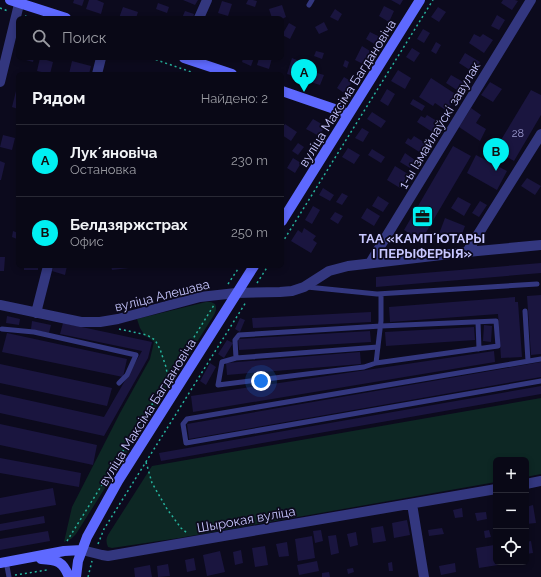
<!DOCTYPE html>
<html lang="ru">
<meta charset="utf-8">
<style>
body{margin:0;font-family:Raleway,sans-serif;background:#12111f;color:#f1f3f6}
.controls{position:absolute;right:12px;bottom:12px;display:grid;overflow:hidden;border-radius:6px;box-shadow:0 2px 6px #0003}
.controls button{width:36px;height:36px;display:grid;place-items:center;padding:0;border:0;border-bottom:1px solid #292935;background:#090816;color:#f1f3f6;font:20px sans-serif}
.you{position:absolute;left:261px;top:381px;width:14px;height:14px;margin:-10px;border:3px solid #fff;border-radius:50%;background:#1a73e8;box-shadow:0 0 0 6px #1a73e833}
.badge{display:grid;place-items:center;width:26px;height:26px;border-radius:50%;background:#00f0f2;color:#111;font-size:13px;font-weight:700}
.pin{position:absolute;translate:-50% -33px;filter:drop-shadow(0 1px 2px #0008)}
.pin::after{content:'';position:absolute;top:21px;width:14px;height:12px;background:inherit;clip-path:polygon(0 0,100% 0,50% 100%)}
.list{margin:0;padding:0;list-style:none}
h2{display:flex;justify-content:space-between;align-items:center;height:52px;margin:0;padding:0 16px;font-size:17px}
h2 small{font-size:13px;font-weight:400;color:#999aa1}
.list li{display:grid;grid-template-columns:26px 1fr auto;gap:12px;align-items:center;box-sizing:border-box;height:72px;padding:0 16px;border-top:1px solid #292935}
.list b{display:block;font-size:15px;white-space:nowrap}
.list p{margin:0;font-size:13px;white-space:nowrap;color:#999aa1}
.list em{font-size:13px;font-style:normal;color:#999aa1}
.icon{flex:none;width:22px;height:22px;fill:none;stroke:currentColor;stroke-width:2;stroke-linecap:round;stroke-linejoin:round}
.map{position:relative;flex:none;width:541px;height:577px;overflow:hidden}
.search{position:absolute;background:#090816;box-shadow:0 2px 6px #0003;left:16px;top:16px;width:268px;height:44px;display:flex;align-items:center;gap:10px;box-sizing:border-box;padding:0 14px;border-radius:6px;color:#999aa1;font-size:15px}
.panel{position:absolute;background:#090816;box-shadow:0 2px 6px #0003;left:16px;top:72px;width:268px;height:196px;border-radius:6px}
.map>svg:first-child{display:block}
.green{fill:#0d2724}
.building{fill:#1a153f}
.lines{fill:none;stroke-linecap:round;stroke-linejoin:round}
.path{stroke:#26b49e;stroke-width:1.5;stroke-dasharray:2 3;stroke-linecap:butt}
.lane{stroke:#33377f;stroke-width:5}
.street{stroke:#33377f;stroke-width:10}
.secondary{stroke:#5e69ff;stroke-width:10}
.labels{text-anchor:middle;stroke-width:3.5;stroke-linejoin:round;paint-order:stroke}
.number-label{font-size:11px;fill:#9c9acf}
.street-label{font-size:13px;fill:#c8c7ff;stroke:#0c0a1d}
.poi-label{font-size:13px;font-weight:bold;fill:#c8c7ff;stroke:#0c0a1d}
</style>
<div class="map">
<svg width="541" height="577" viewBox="0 0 541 577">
<rect width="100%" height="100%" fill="#0c0a1d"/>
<path class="green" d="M206 302H211L215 304C217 308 216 311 214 315L76 534 71 539 64 542 72 507 120 413 150 359 154 342 149 338 145 336 140 328 137 319Z
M541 398V474L526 477V460H496V482L179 538 112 548 108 547C106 542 106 539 108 535L152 466Z"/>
<path class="building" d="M74 0H84L82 6 73 3Z
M89 0H97L104 3 101 14 86 9Z
M183 0H198L195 5Z
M248 0H253L257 1 255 7 246 4Z
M391 0H403L400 5Z
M503 0H515L518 1 512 10 501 3Z
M222 1 232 4 228 16 218 13Z
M158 3 169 7 167 13 156 9Z
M282 5 286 17 282 19 272 18 269 9Z
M384 6 394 11 389 22 379 16Z
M123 7 138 12 136 18H119Z
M438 7 446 12 439 22 431 17Z
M335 9 342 14 338 21 330 17Z
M185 11 194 14 193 18H182Z
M497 15 505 20 499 30 491 26Z
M324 22 328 30 319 34 315 27Z
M289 23 296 27 290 39 282 35Z
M423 29 430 33 424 43 417 39Z
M370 32 380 37 376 45 366 39Z
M474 34 480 37 483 34 493 40 484 53 469 43Z
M436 42 441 45 436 54 431 51Z
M362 46 370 51 363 64 355 60Z
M412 48 420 53 414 62 406 57Z
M316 51 324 53 322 59 314 56Z
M465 53 480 62 473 72 459 63Z
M19 58H34L33 62Z
M40 58 53 62 50 74 37 71Z
M243 58H254L251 66 242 62Z
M259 58H272L269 69 257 65Z
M292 58 299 61 294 76 287 74Z
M345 60 349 62 347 68 343 66Z
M72 61 91 66 89 74H69Z
M398 70 411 78 405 89 391 81Z
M310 71 324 75 320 85 307 81Z
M298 73 302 74 299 82 295 81Z
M451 75 465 83 460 92 446 83Z
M344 77 352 82 344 93 337 88Z
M431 78 457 95 447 111 435 103 433 106 419 97Z
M490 82 502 89 493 102 481 95Z
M387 89 395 94 388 106 380 101Z
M531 90 541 95V115L514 161 495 150Z
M16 91H18V109L12 107Z
M413 99 425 106 422 111 410 104Z
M471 108 481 115 476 123 486 129 480 141 459 127Z
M372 112 386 121 381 128 367 119Z
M427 115 440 123 434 133 417 122 421 116 425 118Z
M313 119 325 126 319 136 306 129Z
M285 124 297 132 291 141 282 135V129Z
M362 128 369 132 363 142 355 138Z
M3 135 15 138 12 150 0 147Z
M414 136 427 144 421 153 405 143 408 138 411 140Z
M298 143 304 147 298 155 292 151Z
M453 146 471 156 421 241 404 230Z
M348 148 360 155 354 164 342 157Z
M372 149 385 157 381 163 368 155Z
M405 153 415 160 410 168 400 162Z
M476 155 507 171 497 190 467 173Z
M293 158 301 163 295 173 287 168Z
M0 161 5 163 1 180H0Z
M395 166 408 174 400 188 387 180Z
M527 178 541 186 535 195 521 186Z
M323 188 334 195 330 201 319 195Z
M342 193 348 196 342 205 336 202Z
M378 196 389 203 383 212 372 206Z
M458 197 471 204 464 216 451 208Z
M480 201 487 205 479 217 472 213Z
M313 206 320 210 312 224 305 220Z
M367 208 380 216 374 226 361 218Z
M335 212 343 216 338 224 330 219Z
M445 218 465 226 459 242 439 234Z
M304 228 316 236 313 240 317 243 311 253 291 241 298 230 302 233Z
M13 231 18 233 17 239 12 237Z
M0 257H5L4 271H0Z
M541 263V273L376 287V277Z
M24 266H38V270H24Z
M54 266H67L65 275 52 271Z
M111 266H129V268L112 270Z
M541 295V354L531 355 527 296Z
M515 297V302H518L522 357 501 358 498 314 390 322 389 307Z
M371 312V322L253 328 252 318Z
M7 316 20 319 19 325 6 323Z
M240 318 245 320 240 332 235 329Z
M32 321 51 325 49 333 31 329Z
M63 323 152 342 148 358 104 436 0 413V394L104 417 142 351 60 334Z
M484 325 492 326 491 342 483 341Z
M474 327 475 340 386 346 385 332Z
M370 331 371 342 239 350 238 339Z
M7 333 127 359 123 377 2 352Z
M227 340 233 343 224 358 218 354Z
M494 351 495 362 193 412 191 396Z
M360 352 361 364 227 375 226 363Z
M541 362V377L189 439 187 424Z
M210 363 216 367 206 385 200 381Z
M0 364 112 388 107 406 0 383Z
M541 386V394L161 461 159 453Z
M0 424 97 445 93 465 0 445Z
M0 458 81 473 79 487 0 473Z
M53 488 56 505 0 515V498Z
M533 505 536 523 526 524V507Z
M462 508 463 517 455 518 453 510Z
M486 512 487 519 477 521 475 513Z
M44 516 45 523 0 531V524Z
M407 520 410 535 394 538 392 523Z
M383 526 386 541 373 543 371 528Z
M442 528 444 534 429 536 428 530Z
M321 530 323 541 315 543 313 531Z
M489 530 491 537 485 538 484 531Z
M48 531 50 541 0 550V539Z
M356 532 358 545 350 547 347 534Z
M336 535 339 553 331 555 328 536Z
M312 536 315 558 298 561 295 539Z
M531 541 533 553 526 554V542Z
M287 542 289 556 279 557 276 544Z
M494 545 496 556V562H497L498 565 479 568 476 548Z
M265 546 268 565 255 567 252 548Z
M241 550 243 563 235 565 233 552Z
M220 551 225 572 207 576 203 555Z
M194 558 196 570 187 572 185 560Z
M317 561 319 571 299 575 297 565Z
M392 562 393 571H389L388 563Z
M455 563 456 572 441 575 439 566Z
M168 564 170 576 158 577 157 566Z
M150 565 152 577H135L134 568Z
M353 568 354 572 348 574 347 569Z
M329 572 330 577H322V573Z"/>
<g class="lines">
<path class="path" d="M0 8 8 11
M25 16 31 18
M151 58 197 74
M282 243 433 0
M257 283 268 266
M228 284 240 266
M119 329 147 335 155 340 160 349 166 367 168 379
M146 462 152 483 167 509 181 528 187 533
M67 541 214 305
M98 544 104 529 246 302
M15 575 47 570
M88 577 92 561"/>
<path class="lane" d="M309 5 312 0
M307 287 377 294 537 284
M525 311 528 361
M478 322 479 349
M2 329 34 332 136 355 127 375 119 383
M236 358 222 362 218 385 364 367 376 363 498 346 496 321 381 326 239 335 235 340 236 358 378 347
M541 359 187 419 183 424 186 443 541 381
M376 363 381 321V294
M6 561 9 577"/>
<path class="street" d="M199 18 207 0
M97 74 101 58
M0 82 20 0
M467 252 541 134
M370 263 531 0
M0 305 81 322H100L118 319 200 297 236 293 280 292 292 291 304 287 329 271 348 266 467 252 541 245
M36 313 48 266
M526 484 541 481
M412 504 424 577
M82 550 102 555 108 556 496 489"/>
<path class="secondary" d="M10 0 66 18
M184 58 232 74
M282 91 349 114
M282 221 420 0
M41 559C57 560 63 561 69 577
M0 563 64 551 82 550
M76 577 78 561 87 537 118 481 254 266"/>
</g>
<defs>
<symbol id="office-square" viewBox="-11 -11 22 22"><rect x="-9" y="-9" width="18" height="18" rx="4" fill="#00f0f2" stroke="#0c0a1d"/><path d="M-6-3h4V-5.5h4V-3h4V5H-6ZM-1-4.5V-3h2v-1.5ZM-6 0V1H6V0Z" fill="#111"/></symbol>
</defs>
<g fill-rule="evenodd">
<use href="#office-square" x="410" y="204" width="25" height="25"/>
</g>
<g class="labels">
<g class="number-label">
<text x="518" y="137">28</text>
</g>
<g class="street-label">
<text transform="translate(347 93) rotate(-58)" y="5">вуліца Максіма Багдановіча</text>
<text transform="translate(439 125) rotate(-59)" y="5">1-ы Ізмайлаўскі завулак</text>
<text transform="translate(162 295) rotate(-14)" y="5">вуліца Алешава</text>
<text transform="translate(147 412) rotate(-58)" y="5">вуліца Максіма Багдановіча</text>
<text transform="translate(246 519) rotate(-10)" y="5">Шырокая вуліца</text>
</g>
<g class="poi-label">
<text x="422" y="243">ТАА «КАМПʼЮТАРЫ<tspan x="422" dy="15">I ПЕРЫФЕРЫЯ»</tspan></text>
</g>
</g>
</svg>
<div class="controls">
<button>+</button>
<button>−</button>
<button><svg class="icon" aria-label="locate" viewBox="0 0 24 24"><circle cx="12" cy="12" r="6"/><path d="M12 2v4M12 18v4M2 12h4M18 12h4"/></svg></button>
</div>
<div class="you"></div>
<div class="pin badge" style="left:304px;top:92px">A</div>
<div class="pin badge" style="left:496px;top:171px">B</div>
<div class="search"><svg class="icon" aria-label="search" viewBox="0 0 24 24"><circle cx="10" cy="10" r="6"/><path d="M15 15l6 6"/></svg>Поиск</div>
<section class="panel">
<h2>Рядом<small>Найдено: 2</small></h2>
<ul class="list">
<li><span class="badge">A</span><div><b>Лукʼяновіча</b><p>Остановка</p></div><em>230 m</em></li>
<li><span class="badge">B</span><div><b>Белдзяржстрах</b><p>Офис</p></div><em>250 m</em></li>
</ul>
</section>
</div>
